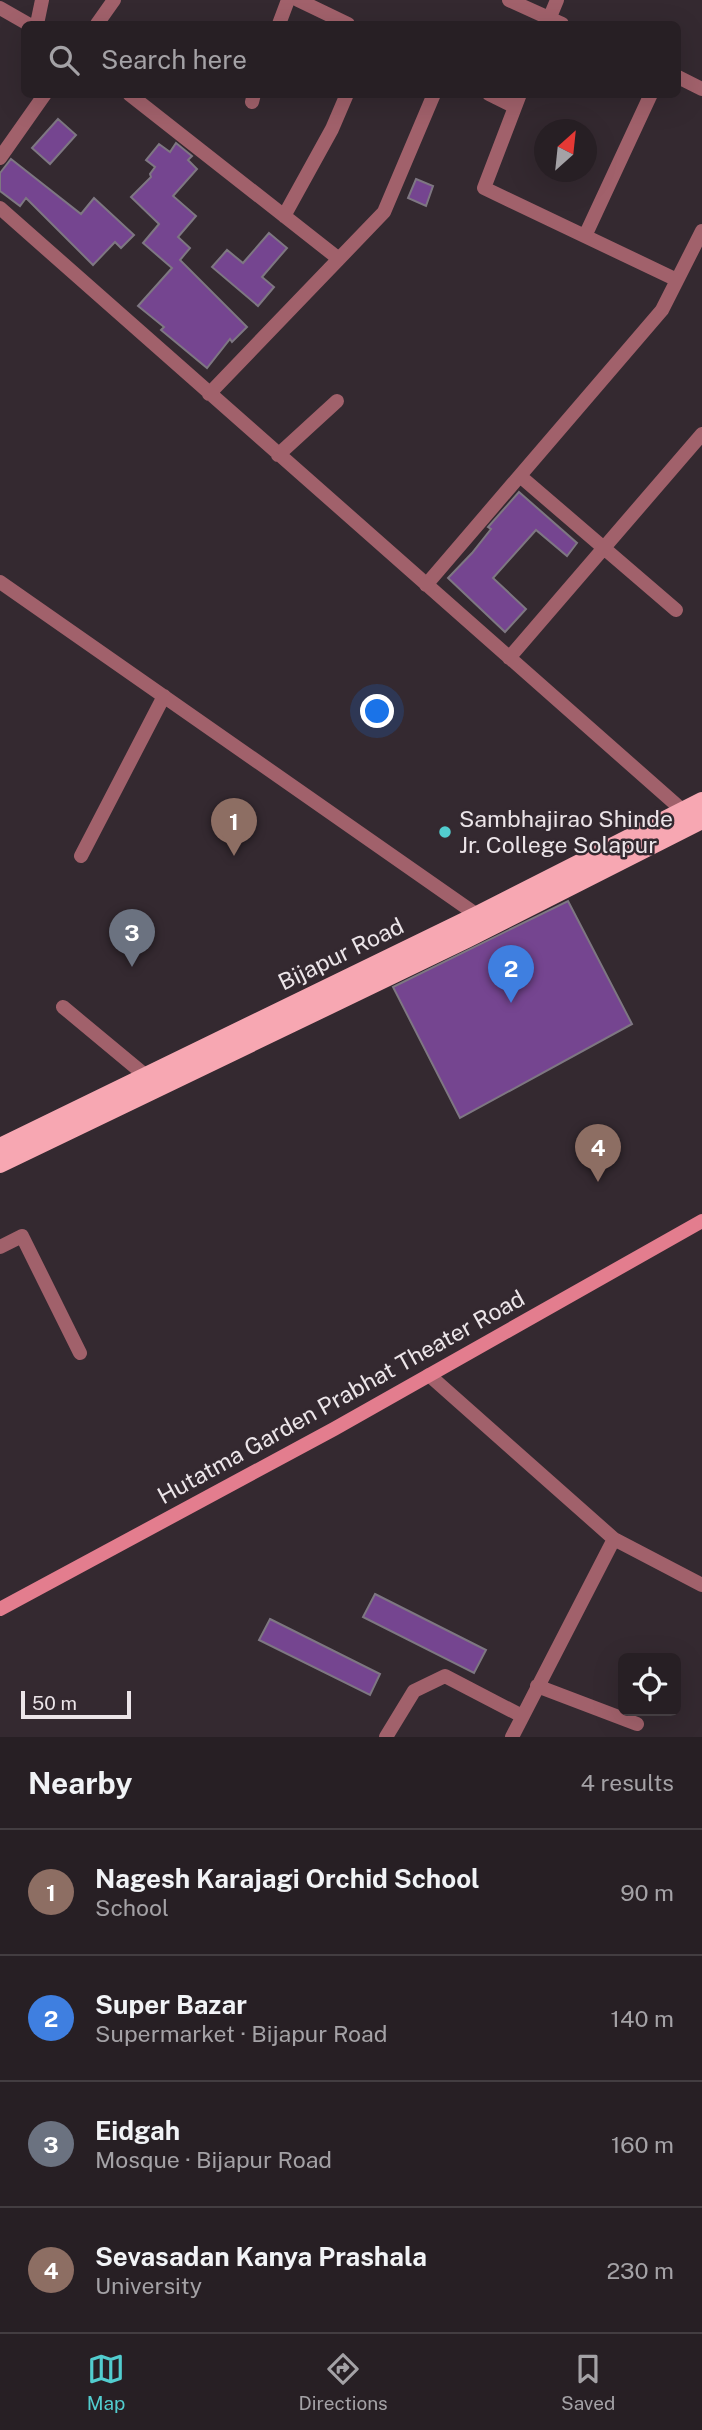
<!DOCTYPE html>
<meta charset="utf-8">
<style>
body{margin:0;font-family:"Public Sans",sans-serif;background:#332c31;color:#f1f3f6}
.controls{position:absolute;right:21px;bottom:21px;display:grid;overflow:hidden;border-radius:10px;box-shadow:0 7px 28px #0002}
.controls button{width:63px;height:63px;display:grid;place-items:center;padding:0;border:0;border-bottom:2px solid #433d41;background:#271f24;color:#f1f3f6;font:35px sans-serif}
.compass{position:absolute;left:534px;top:119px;width:63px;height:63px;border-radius:50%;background:#271f24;box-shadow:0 7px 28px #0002;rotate:27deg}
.scale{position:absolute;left:21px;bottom:18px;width:110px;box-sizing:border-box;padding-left:7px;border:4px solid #ece5e9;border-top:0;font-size:19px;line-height:24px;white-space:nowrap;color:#ece5e9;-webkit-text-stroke:5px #342930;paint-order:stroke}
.you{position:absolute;left:378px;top:712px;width:24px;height:24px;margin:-18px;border:5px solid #fff;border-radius:50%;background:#1a73e8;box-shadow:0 0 0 10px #1a73e833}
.badge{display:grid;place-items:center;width:46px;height:46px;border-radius:50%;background:#52cdcf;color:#fff;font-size:23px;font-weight:700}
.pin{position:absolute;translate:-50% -58px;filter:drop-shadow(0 2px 4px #0008)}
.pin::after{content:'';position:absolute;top:37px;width:24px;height:21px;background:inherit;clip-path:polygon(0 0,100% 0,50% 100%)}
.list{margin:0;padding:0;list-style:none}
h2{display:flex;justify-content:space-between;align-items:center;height:91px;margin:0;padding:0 28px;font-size:30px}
h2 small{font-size:23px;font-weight:400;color:#a4a2a6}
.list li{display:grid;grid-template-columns:46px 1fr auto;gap:21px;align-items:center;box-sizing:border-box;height:126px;padding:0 28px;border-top:2px solid #433d41}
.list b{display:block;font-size:26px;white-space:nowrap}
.list p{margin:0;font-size:23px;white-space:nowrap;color:#a4a2a6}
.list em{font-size:23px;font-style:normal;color:#a4a2a6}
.icon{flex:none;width:38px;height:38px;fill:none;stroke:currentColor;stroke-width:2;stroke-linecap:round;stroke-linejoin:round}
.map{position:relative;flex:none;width:702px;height:1737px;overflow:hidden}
.search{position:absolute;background:#271f24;box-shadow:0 7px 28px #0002;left:21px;right:21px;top:21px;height:77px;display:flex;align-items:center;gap:18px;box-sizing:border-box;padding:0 24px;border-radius:10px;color:#a4a2a6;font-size:26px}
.sheet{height:595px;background:#271f24}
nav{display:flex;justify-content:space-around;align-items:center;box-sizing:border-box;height:98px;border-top:2px solid #433d41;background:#271f24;font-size:19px;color:#a4a2a6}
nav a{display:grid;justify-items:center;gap:4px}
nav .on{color:#52cdcf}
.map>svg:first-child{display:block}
.building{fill:#754590;stroke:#7e7782;stroke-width:2}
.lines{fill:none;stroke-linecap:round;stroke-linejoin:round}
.street{stroke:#a1616b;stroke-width:14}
.secondary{stroke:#e37d8e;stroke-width:14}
.primary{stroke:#f7a7b2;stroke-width:18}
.poi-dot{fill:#52cdcf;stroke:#342930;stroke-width:2.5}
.labels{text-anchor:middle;stroke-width:5;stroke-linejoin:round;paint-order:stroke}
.poi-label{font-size:23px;fill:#ece5e9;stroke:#342930;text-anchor:start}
.street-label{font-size:23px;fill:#ece5e9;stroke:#342930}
</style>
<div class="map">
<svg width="702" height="1737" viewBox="0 0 702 1737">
<rect width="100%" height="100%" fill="#342930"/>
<path class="building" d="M58 119 76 135 50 164 32 148Z
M176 143 192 156 188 160 197 169 173 196 196 216 178 237 190 248 180 260 247 327 232 342 230 339 207 368 161 330 164 327 138 306 172 268 143 243 159 224 131 197 151 177 150 174 155 167 146 160 159 144 170 152Z
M11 159 81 214 94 198 134 235 121 248 115 242 93 265 26 198 20 206 0 191V173Z
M416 179 433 186 426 206 408 198Z
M269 233 287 248 262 277 274 287 258 306 212 267 227 250 243 263Z
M519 492 577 543 567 556 536 530 493 578 526 609 505 632 448 578 472 553 491 529 488 527Z
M568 901 632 1024 460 1118 393 987Z
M375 1594 486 1650 474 1673 363 1617Z
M270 1619 380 1674 370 1695 259 1640Z"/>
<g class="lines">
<path class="street" d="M298 0 348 24
M509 0 562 24
M0 8 28 24
M37 24 42 0
M97 24 114 0
M279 24 288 0
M547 24 557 0
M678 77 702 89
M129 94 339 259
M489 94 515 107
M520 94 484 188 677 280
M252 102 254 94
M0 158 45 94
M0 208 689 816
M284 216 332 129 347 94
M585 236 651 94
M209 394 384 212 434 94
M278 455 337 401
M520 476 676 610
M0 582 477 915 481 922
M426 585 662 310 702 231
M509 658 702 434
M81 856 164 696
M63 1007 146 1076
M0 1247 22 1236 80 1353
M429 1375 614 1539 702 1585
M537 1686 637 1724
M386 1737 414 1691 445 1676 522 1716
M512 1737 614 1539"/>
<path class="secondary" d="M0 1609 334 1429 702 1221"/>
<path class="primary" d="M0 1147 477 915 702 801
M0 1164 467 939 702 820"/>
</g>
<circle class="poi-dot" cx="445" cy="832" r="7"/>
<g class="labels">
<g class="poi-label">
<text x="459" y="827">Sambhajirao Shinde<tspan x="459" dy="26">Jr. College Solapur</tspan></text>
</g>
<g class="street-label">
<text transform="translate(341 954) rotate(-26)" y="8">Bijapur Road</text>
<text transform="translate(341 1397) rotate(-29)" y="8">Hutatma Garden Prabhat Theater Road</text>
</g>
</g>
</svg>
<div class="controls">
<button><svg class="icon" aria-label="locate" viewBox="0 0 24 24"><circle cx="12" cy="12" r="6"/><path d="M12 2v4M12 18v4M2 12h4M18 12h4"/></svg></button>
</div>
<svg class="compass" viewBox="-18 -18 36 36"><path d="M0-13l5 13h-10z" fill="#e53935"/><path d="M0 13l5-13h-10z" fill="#a4a2a6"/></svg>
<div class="scale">50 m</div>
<div class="you"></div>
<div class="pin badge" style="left:234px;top:856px;background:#8d6e63">1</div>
<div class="pin badge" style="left:511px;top:1003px;background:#3f7fe0">2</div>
<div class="pin badge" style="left:132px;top:967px;background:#6b7280">3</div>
<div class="pin badge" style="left:598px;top:1182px;background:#8d6e63">4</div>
<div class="search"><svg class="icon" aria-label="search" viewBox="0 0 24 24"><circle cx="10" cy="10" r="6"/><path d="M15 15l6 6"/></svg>Search here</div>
</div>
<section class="sheet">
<h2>Nearby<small>4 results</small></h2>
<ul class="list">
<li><span class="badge" style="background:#8d6e63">1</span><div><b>Nagesh Karajagi Orchid School</b><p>School</p></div><em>90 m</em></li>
<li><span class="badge" style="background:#3f7fe0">2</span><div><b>Super Bazar</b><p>Supermarket · Bijapur Road</p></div><em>140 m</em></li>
<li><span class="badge" style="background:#6b7280">3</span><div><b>Eidgah</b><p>Mosque · Bijapur Road</p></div><em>160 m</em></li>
<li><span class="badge" style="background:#8d6e63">4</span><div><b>Sevasadan Kanya Prashala</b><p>University</p></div><em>230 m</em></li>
</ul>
</section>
<nav>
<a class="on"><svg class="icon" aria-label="map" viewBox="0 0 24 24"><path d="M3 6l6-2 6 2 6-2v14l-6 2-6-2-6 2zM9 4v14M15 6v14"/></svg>Map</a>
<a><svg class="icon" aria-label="directions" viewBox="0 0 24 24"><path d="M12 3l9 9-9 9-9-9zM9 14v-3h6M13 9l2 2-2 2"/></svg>Directions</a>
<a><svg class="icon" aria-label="saved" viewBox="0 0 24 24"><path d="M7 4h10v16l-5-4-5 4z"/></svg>Saved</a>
</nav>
